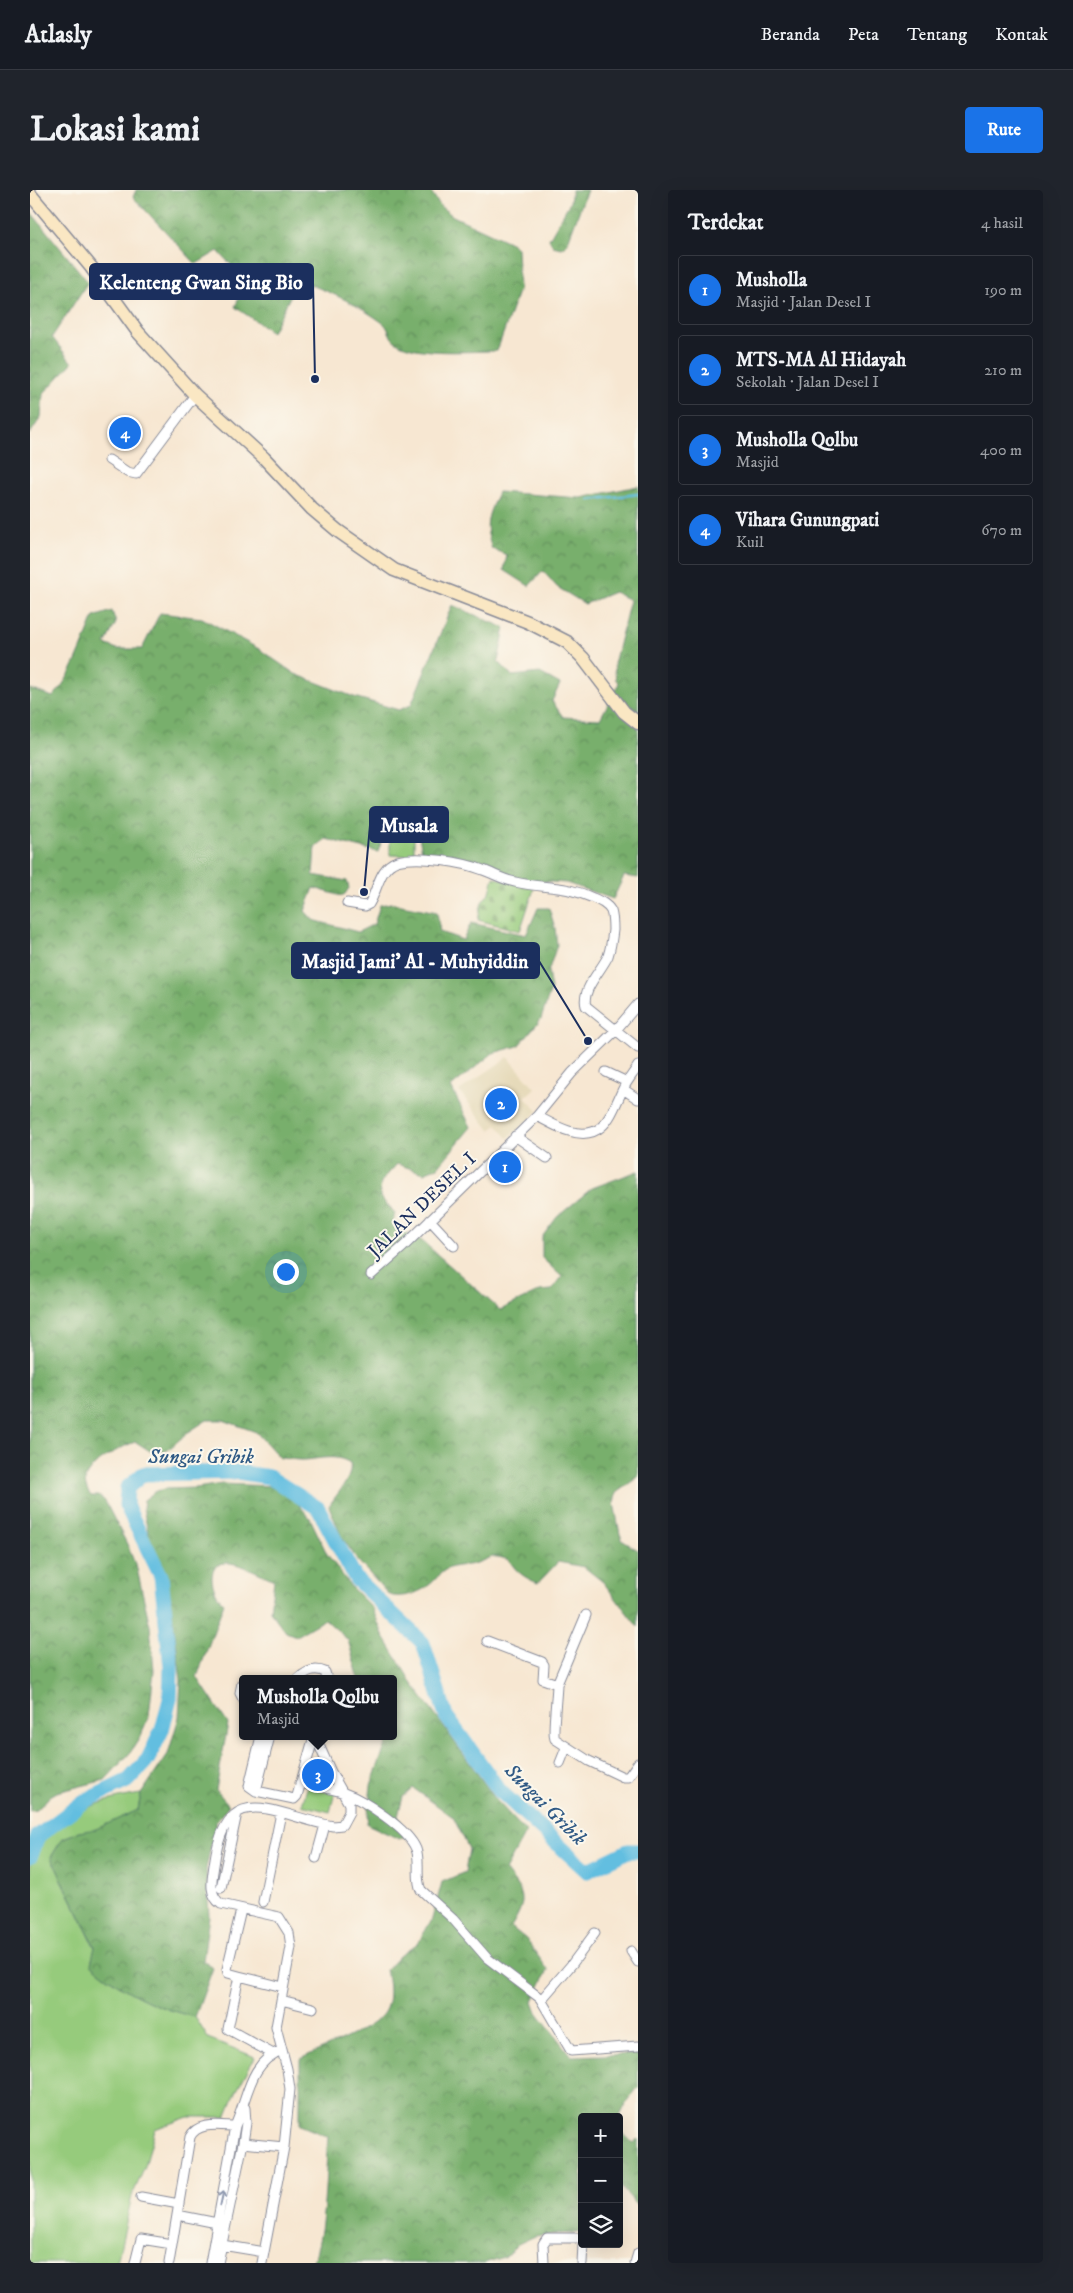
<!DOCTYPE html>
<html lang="id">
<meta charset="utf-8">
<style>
body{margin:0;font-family:"IM FELL DW Pica",serif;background:#20242c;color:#f1f3f6}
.controls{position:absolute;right:15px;bottom:15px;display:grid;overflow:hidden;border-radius:5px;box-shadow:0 5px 20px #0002}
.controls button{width:45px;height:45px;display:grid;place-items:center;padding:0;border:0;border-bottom:1px solid #363941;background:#171b24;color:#f1f3f6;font:25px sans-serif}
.you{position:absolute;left:255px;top:1081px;width:18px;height:18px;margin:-12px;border:4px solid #fff;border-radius:50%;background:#1a73e8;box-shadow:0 0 0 8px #1a73e833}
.badge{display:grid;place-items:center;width:32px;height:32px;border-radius:50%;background:#1a73e8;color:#fff;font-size:16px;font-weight:700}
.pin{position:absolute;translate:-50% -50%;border:2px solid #fff;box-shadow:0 1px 5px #0006}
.popup{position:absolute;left:209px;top:1485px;width:158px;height:65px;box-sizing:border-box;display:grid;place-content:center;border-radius:5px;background:#171b24;filter:drop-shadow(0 1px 4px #0005);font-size:16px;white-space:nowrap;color:#9ea1a6}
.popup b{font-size:19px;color:#f1f3f6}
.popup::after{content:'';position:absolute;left:50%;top:100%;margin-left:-10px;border:10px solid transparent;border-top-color:#171b24}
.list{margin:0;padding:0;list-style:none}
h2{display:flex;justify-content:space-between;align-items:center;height:65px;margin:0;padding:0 20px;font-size:21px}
h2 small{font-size:16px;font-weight:400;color:#9ea1a6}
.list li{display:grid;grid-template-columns:32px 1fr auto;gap:15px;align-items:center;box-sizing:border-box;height:70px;margin:0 10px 10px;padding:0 10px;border:1px solid #363941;border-radius:5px}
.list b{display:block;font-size:19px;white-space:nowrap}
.list p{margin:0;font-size:16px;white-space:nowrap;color:#9ea1a6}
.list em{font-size:16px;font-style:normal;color:#9ea1a6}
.icon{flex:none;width:28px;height:28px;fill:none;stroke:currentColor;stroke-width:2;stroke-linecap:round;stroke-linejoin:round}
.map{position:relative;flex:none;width:608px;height:2073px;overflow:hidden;border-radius:5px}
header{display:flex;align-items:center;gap:30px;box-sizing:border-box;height:70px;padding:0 25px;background:#171b24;border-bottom:1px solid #363941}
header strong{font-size:24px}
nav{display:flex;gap:28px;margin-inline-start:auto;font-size:18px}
.intro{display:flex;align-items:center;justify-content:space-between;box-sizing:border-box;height:120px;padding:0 30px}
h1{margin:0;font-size:35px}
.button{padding:12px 22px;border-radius:5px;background:#1a73e8;color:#fff;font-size:18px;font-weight:700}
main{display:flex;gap:30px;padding:0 30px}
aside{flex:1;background:#171b24;border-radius:5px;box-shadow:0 5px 20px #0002}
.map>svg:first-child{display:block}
.built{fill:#e6daba}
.grass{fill:#96cb7c;stroke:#587d6d}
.forest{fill:url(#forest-crowns);stroke:#4a6f65}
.cemetery{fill:url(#cemetery-stones);stroke:#587d6d}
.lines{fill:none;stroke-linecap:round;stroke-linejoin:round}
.stream{stroke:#62bee0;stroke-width:2.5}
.river{stroke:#62bee0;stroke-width:15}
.street-casing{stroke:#898b98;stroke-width:11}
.secondary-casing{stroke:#898b98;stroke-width:15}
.street{stroke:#fff;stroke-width:9}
.secondary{stroke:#fae7c3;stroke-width:12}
.oneway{stroke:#8d97ae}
.labels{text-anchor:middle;stroke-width:4;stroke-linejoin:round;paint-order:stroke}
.street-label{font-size:19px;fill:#1b2f5e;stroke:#fbf7ec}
.water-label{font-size:20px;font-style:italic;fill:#305a85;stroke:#fbf7ec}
.leader{fill:none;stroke:#1b2f5e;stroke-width:2}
.callout-dot{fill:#1b2f5e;stroke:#fbf7ec;stroke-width:2}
.callout{fill:#1b2f5e;stroke:#1b2f5e;stroke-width:2}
.callout-label{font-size:20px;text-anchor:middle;font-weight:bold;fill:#fff}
</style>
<header>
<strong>Atlasly</strong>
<nav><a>Beranda</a><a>Peta</a><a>Tentang</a><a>Kontak</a></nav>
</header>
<div class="intro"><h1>Lokasi kami</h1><a class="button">Rute</a></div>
<main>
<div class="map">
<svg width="608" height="2073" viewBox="0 0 608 2073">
<defs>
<pattern id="forest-crowns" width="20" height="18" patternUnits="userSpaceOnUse" patternTransform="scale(1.25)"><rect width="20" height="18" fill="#78af6c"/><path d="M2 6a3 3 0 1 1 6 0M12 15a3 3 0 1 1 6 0" fill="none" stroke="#628f5c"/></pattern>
<pattern id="cemetery-stones" width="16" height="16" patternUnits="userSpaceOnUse" patternTransform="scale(1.25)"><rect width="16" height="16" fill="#96cb7c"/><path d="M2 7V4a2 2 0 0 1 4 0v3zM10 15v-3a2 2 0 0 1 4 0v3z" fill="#7aa569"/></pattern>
</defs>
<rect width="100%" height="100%" fill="#fbf7ec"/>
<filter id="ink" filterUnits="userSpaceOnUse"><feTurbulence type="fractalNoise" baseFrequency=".02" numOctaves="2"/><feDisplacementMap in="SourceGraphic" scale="10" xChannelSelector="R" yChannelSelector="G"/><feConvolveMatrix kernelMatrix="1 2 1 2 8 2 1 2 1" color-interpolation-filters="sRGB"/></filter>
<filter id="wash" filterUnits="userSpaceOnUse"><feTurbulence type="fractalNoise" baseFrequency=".0096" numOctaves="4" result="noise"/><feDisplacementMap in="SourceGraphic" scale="20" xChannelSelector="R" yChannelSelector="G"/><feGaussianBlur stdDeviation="1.12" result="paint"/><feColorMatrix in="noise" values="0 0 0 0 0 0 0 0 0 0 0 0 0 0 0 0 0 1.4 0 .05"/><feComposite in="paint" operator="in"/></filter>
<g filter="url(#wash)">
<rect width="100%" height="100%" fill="#f7e7d2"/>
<path class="built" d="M478 867 505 898 495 907 508 921 478 948 467 935 460 940 429 901Z"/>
<path class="grass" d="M360 645 384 646V666L360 665Z
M278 1595 305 1602 300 1622 272 1615Z
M111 1604 108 1620 66 1640 49 1642 33 1648 21 1667 65 1758 61 1774C92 1801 126 1818 165 1827L178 1848 225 1867 206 1902 196 1927H158L125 1939 115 1977 102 2006 87 2073H0V1677C6 1667 11 1651 20 1643 44 1618 78 1609 111 1604Z"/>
<path class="forest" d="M106 0H400L411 17 423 26 481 53 487 58 489 99 467 161C442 161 384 166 365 151 359 147 359 137 353 133 330 116 302 102 275 93L263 101 242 142 205 117 216 91 188 61 166 74 103 7Z
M542 0H557L537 54 531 58 523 56 519 49 540 12Z
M0 21 58 92 22 147 42 173 13 204 11 227 0 244Z
M608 296V688L594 686 583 709 536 693 493 690 437 670 392 662 388 641 356 638 348 662 296 649 285 657 283 685 317 691 319 698 315 704 311 706 284 698 275 721 283 730 328 742 344 734 350 715 361 713 407 722 410 742 433 750 441 733 496 745 508 718H519L525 738 527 755 518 782 521 799 511 829 488 856 463 863 421 897 441 937 408 977 394 983 367 974 351 992 350 1007 365 1023 362 1036 391 1050 470 1120 510 1101 522 1100 532 1087 512 1068V1047L527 1027 562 998 608 981V1287L586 1303 584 1313 590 1344 593 1351 608 1360V1437L573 1392 554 1377 528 1372 508 1393C495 1388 486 1382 479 1370 459 1363 461 1369 443 1374 434 1376 425 1375 417 1379 409 1383 406 1390 399 1395 390 1403 371 1409 359 1405L329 1372 311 1346 299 1316C307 1303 323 1289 320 1273 305 1263 287 1270 271 1270 264 1270 257 1268 250 1268L226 1242 193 1230H177L157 1243 138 1260 129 1263 120 1261 106 1252C95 1254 61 1274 57 1284 53 1292 56 1299 61 1306H69L75 1311 97 1354 107 1379 120 1436 124 1480 119 1526 109 1549 100 1563 75 1590 27 1602 20 1606 7 1620 0 1621V499L23 507C44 484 52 455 64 427L82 421 86 433 75 454 87 459H112L130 423 172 428 229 459 265 484 324 507 369 520 381 515 422 415 475 438 468 471 482 486 510 483 530 494 522 511 533 527 570 529 589 493 586 490 584 474 600 410 584 402 555 414 527 397 513 381 499 396 474 380 477 365 462 359C453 333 458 326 468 302L551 308Z
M192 1294 240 1296 265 1310 280 1328 297 1364 322 1398 342 1418 354 1447 380 1490 467 1611 496 1642 475 1680C495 1705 498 1708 481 1737L496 1749 518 1780 503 1811 507 1822 541 1866 608 1864V1897L597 1912 589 1928V1927H552V2042L505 2046 488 2054 475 2067 454 2073H282C296 2045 295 1980 298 1947L270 1935V1869C290 1859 339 1841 352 1825 362 1813 359 1793 356 1780L369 1766 388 1753 402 1729 412 1692 435 1682 439 1659 423 1627 383 1598 373 1607 368 1626 378 1645 369 1649 337 1634 341 1595 359 1546H363V1489H329L318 1450 295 1429 266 1446 256 1442 240 1421 244 1390C231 1384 214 1375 200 1373 174 1371 180 1401 194 1413L167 1487 198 1534 186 1600 199 1615 186 1632 176 1679 179 1726 173 1771 183 1778 165 1827C126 1818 92 1801 61 1774L65 1757 21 1667 33 1648 49 1642 66 1639 108 1620 111 1604 138 1564 149 1527 151 1490 138 1393 120 1352 113 1318 114 1310 126 1301 134 1299 166 1298Z
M589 1940 603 1953 608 1948V2016L589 1995Z"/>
<path class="cemetery" d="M464 687 504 699 490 741 448 730 452 712 460 702Z"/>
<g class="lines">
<path class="stream" d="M559 310 608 304"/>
<path class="river" d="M0 1667 8 1646 53 1612 99 1590 118 1569 132 1540 140 1509 141 1477 131 1386 96 1315 97 1298 113 1284 208 1282 239 1287 288 1318 326 1389 393 1453 416 1526 470 1601 557 1681 598 1661H608"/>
</g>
</g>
<g filter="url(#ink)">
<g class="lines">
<defs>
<path id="street" d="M79 270 97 282 106 284 165 205
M317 713 335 716 339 714C348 700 349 677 367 671 388 665 433 672 453 680 464 684 474 690 485 692 515 699 533 694 563 708 570 711 577 714 581 721 583 727 583 734 583 740 582 749 581 757 578 766 571 781 551 800 556 816L608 858
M576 882 597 892
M593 899 608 909
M507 926C517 931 528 938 539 941 574 952 581 924 593 899 597 891 603 884 608 876
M485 946 517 968
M400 1030 424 1056
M341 1085 373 1057 507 926 542 883 586 840 608 814
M457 1451 512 1472 514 1475 513 1489 527 1494C527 1504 522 1544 525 1549L559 1571 593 1587H598L608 1573
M268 1489C276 1481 284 1477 295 1482L297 1489
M212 1493 210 1503 213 1509
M527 1494 556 1425
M240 1546 226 1601 264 1609 267 1606 284 1546
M530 1573 536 1558
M270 1593C284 1596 300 1598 314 1603 334 1610 378 1639 386 1659 391 1672 385 1688 391 1700L423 1729 457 1768 510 1808 541 1861 608 1856
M226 1601 219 1596 231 1546
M286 1668 295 1635
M191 1698 207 1623
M233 1712 251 1623
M211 1720 197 1779 198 1783 209 1786 198 1839 243 1864
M601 1761 608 1772
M209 1786 253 1797
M512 1809 542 1774 565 1743
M251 1810 283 1818
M213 1953 254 1957
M111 2007 149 2014
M147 2025 187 2033
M192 2055 234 2062
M105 2073 111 2049 142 2054
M139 2073 160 1947C168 1931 190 1936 205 1936
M180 2073 205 1936C218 1908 219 1872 252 1860
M188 2073 213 1953 216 1933 215 1918
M232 2073 254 1957 260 1899 257 1879 246 1837 261 1757 259 1743 249 1727 191 1714C178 1705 182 1689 184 1675 196 1585 245 1626 303 1636L312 1635 319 1622V1614L301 1582 285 1546
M514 2073 513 2054 517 2048H552
M552 2073 553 2054
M605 2073 608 2063"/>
<path id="secondary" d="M0 4 61 77 108 142 165 205 234 268 282 319 308 341 364 380 498 432 537 452 553 468 594 522 608 533"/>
</defs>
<use href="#street" class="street-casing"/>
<use href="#secondary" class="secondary-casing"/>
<use href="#street" class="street"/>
<use href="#secondary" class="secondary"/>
</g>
<defs><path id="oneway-shaft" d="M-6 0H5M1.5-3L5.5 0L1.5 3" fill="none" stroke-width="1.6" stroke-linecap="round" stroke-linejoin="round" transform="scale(1.25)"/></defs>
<use class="oneway" href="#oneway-shaft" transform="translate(192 2008) rotate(-78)"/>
</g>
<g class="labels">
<g class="street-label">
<text transform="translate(391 1014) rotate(-44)" y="7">JALAN DESEL I</text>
</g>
<g class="water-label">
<text x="171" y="1273">Sungai Gribik</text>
<text transform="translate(516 1614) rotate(45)" y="7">Sungai Gribik</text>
</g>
</g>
<path class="leader" d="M285 189L283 92M334 702L340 635M558 851L509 771"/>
<g class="callout-dot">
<circle cx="285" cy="189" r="5"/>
<circle cx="334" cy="702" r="5"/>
<circle cx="558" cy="851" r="5"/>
</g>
<g class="callout">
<rect x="60" y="74" width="223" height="35" rx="5"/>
<rect x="340" y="617" width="78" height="35" rx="5"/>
<rect x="262" y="753" width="247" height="35" rx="5"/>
</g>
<g class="callout-label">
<text x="171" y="99">Kelenteng Gwan Sing Bio</text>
<text x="379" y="642">Musala</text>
<text x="385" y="778">Masjid Jami' Al - Muhyiddin</text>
</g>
</svg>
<div class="controls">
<button>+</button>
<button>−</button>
<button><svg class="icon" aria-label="layers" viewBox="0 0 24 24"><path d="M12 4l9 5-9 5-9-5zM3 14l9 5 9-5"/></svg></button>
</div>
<div class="you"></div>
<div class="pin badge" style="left:475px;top:977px">1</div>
<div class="pin badge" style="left:471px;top:914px">2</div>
<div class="pin badge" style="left:288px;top:1585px">3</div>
<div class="popup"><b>Musholla Qolbu</b>Masjid</div>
<div class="pin badge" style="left:95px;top:243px">4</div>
</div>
<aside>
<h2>Terdekat<small>4 hasil</small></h2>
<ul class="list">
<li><span class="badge">1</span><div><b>Musholla</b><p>Masjid · Jalan Desel I</p></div><em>190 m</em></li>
<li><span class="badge">2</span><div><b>MTS-MA Al Hidayah</b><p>Sekolah · Jalan Desel I</p></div><em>210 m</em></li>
<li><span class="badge">3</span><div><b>Musholla Qolbu</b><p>Masjid</p></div><em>400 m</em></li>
<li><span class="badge">4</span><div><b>Vihara Gunungpati</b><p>Kuil</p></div><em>670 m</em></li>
</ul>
</aside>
</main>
